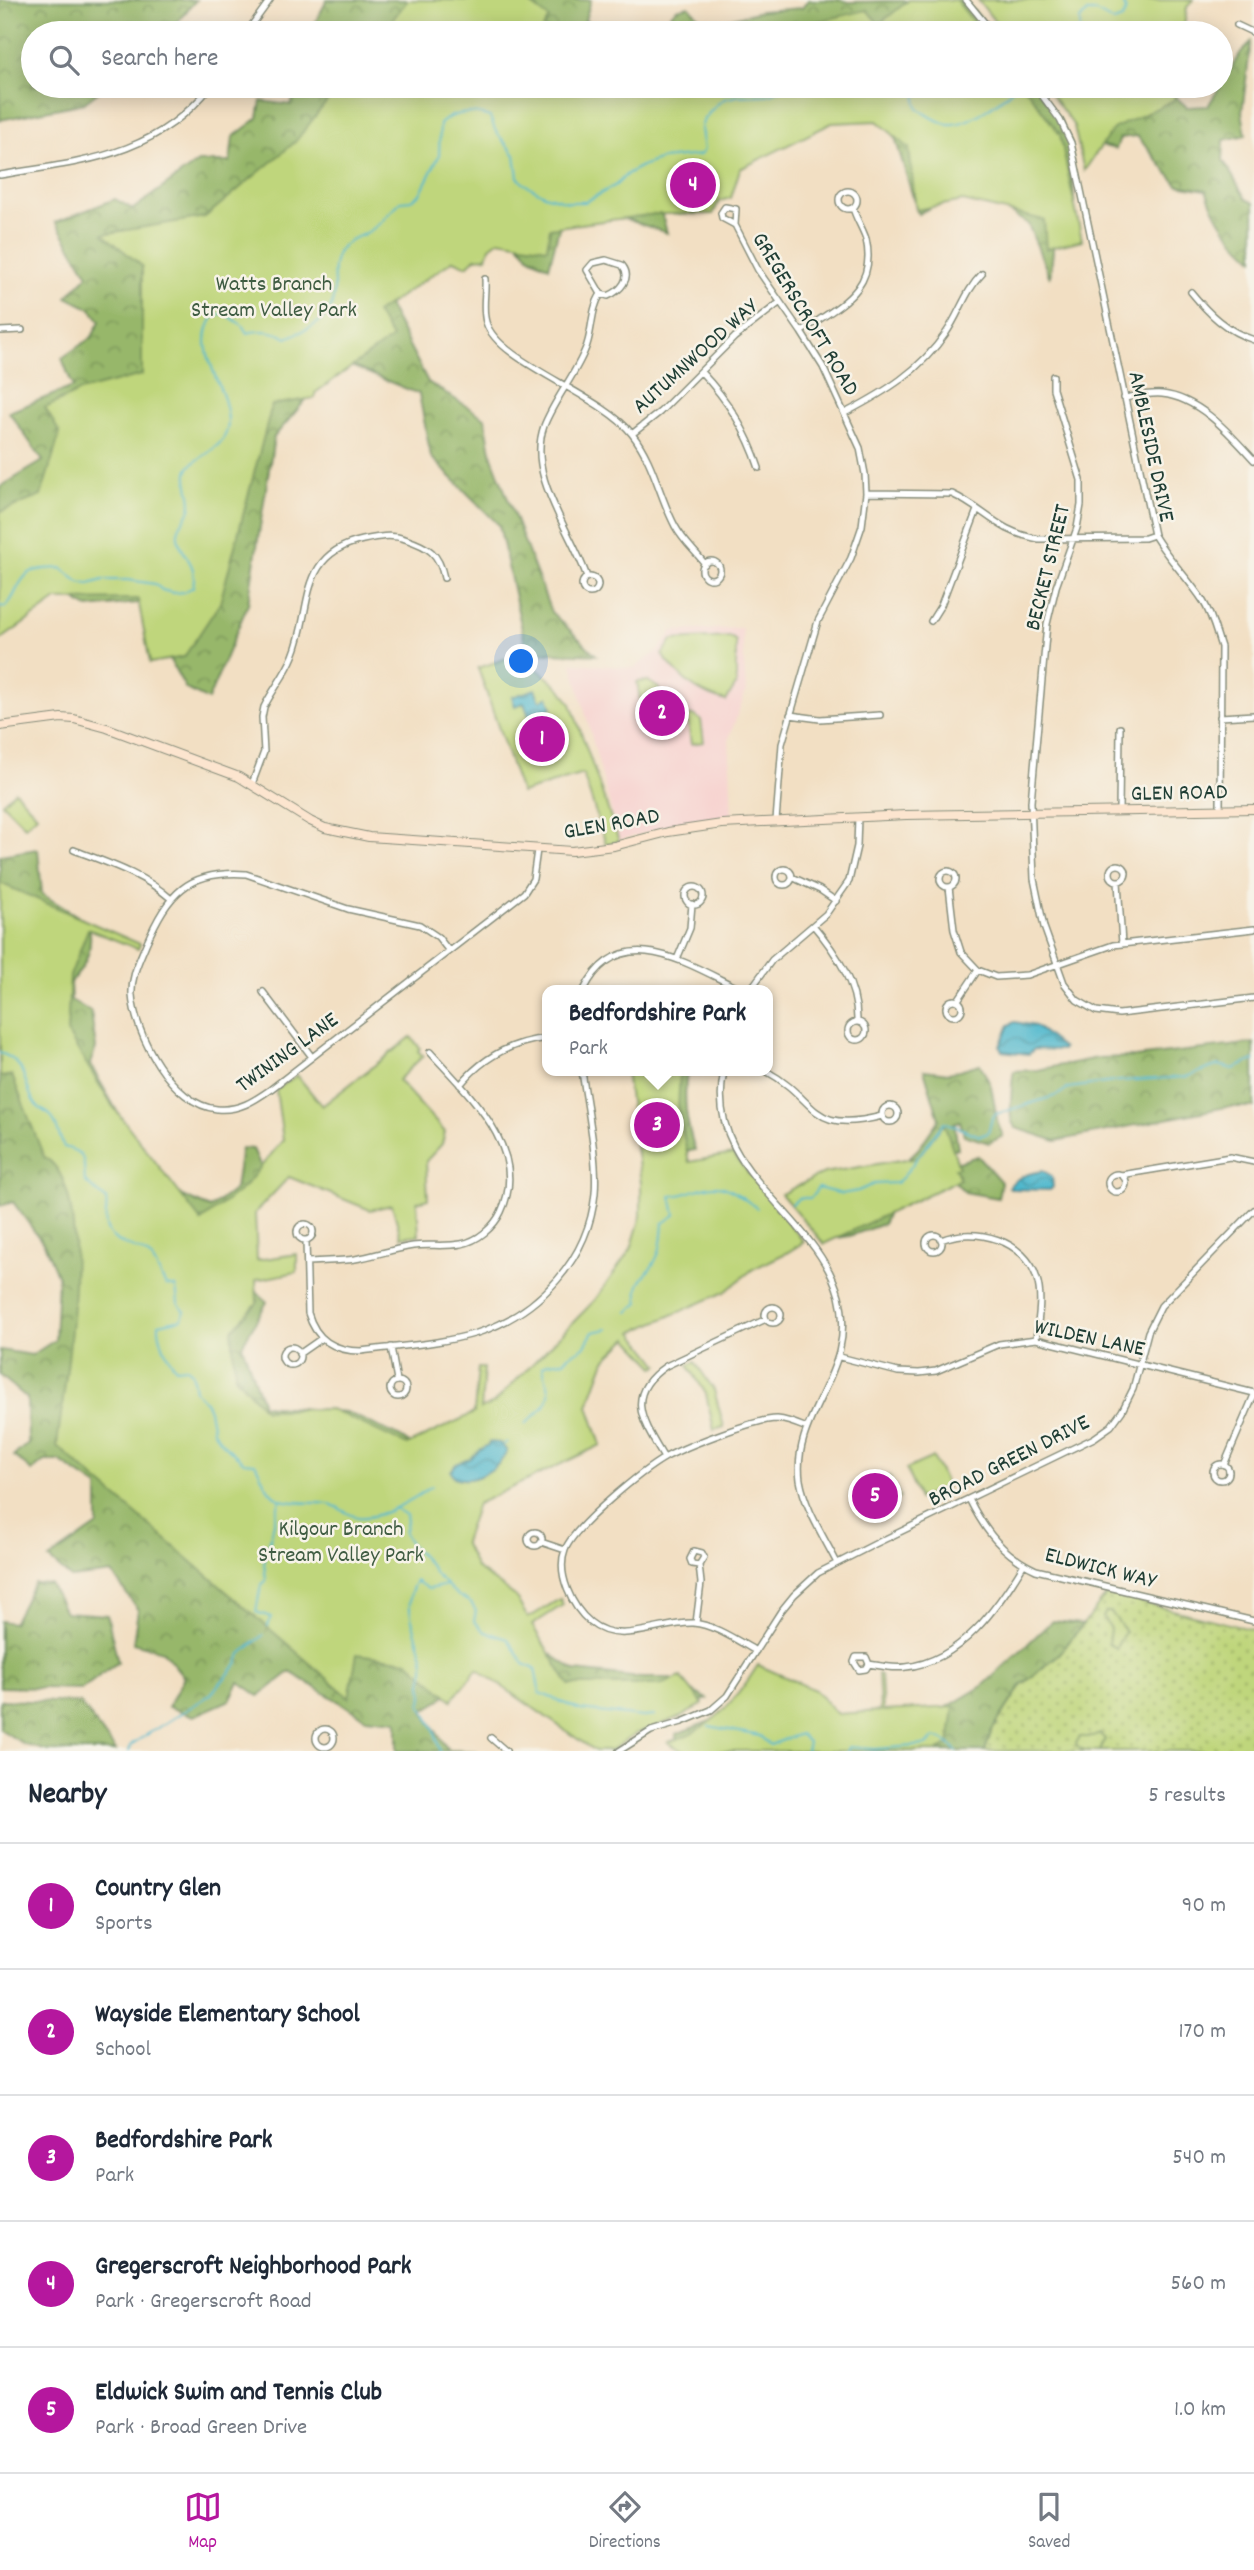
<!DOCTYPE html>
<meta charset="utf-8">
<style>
body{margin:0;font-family:Dekko,sans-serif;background:#f2f2f3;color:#1f2937}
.you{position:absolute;left:522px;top:662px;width:24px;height:24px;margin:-18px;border:5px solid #fff;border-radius:50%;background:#1a73e8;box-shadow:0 0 0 10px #1a73e833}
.badge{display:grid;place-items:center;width:46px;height:46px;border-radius:50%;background:#b5179e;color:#fff;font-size:23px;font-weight:700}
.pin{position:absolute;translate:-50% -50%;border:4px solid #fff;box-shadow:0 2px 7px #0006}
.popup{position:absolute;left:542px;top:985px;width:231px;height:91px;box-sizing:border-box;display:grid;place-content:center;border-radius:14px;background:#fff;filter:drop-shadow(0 2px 5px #0005);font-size:23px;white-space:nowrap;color:#747a83}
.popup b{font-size:26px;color:#1f2937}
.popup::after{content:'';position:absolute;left:50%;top:100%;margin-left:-14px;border:14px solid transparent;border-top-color:#fff}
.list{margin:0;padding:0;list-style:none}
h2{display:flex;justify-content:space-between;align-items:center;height:91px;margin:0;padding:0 28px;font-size:30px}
h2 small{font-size:23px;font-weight:400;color:#747a83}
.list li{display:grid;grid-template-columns:46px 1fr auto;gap:21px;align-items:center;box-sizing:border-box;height:126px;padding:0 28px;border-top:2px solid #e0e1e3}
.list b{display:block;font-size:26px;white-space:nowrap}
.list p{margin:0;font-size:23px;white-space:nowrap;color:#747a83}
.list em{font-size:23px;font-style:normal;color:#747a83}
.icon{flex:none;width:38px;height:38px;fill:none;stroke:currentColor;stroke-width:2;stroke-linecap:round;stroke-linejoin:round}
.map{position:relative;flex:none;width:1254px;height:1751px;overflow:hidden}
.search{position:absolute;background:#fff;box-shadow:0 4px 18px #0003;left:21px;right:21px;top:21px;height:77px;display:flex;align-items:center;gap:18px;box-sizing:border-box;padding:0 24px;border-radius:38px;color:#747a83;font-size:26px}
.sheet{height:721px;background:#fff}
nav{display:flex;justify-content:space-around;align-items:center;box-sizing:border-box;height:98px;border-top:2px solid #e0e1e3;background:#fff;font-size:19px;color:#747a83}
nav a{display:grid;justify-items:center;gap:4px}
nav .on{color:#b5179e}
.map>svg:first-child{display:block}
.built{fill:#f7d0ce}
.grass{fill:url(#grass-dots);stroke:#6f8a58;stroke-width:2}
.forest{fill:url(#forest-crowns);stroke:#5b7a50;stroke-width:2}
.park{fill:#bfd67b;stroke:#6f8a58;stroke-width:2}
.water{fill:url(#water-waves);stroke:#387a80;stroke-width:2}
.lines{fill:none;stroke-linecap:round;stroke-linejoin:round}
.stream{stroke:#50b8cd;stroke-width:2}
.minor-casing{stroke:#888e7c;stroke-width:8}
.secondary-casing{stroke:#888e7c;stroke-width:10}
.minor{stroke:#fff;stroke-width:5}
.secondary{stroke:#fce5cf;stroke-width:8}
.labels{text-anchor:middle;stroke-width:5;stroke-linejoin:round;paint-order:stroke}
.park-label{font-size:23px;fill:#3f5c42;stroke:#f7f3e8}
.street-label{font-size:23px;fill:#1f3d34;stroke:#f7f3e8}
</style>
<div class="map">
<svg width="1254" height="1751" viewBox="0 0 1254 1751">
<defs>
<pattern id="grass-dots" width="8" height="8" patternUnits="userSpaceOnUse" patternTransform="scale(1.75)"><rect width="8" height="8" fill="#bfd67b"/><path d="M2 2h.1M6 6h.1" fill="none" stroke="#9baf66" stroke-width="1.8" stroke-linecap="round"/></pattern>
<pattern id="forest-crowns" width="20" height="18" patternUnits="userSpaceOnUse" patternTransform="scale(1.75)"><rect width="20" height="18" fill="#97b76b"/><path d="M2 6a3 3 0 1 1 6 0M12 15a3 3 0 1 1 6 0" fill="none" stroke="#7b9659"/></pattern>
<pattern id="water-waves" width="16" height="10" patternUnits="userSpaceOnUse" patternTransform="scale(1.75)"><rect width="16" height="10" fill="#50b8cd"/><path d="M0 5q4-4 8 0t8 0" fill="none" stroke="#4297a7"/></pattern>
</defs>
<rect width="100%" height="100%" fill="#f7f3e8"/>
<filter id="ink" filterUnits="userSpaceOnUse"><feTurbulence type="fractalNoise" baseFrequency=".0143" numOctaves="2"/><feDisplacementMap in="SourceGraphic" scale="14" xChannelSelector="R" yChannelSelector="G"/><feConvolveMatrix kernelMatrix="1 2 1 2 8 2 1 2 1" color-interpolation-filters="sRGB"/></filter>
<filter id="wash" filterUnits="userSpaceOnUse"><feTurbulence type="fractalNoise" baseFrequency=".00686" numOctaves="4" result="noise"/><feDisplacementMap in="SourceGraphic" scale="28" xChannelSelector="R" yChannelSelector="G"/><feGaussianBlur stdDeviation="1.57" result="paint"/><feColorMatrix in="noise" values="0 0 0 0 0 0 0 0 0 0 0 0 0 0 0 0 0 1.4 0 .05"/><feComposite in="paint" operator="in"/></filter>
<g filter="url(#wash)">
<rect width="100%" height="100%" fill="#f2dfc3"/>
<path class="built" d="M742 628 746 691 729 738 732 818 678 824 619 840 572 663 634 668 658 651 673 631Z"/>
<path class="grass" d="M1107 1594 1254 1630V1751H985L991 1732 1021 1686 1060 1653Z"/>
<path class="forest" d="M0 0H196L168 33H33V86H106L84 103 0 120Z
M327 0H591L585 20 601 30 642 33 660 28 676 9 689 6 706 25 761 11 802 8 808 0H840L849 2 960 0 975 12 993 33H316L314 25Z
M1251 42 1242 112 1246 135 1224 140 1223 160 1246 199 1254 203V259C1228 234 1219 225 1206 190L1178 185 1137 136 1120 138 1116 149 1086 142 1171 93 1187 107 1208 106 1241 52Z
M298 86H1035L1060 120 1071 143 1076 233 1054 242 1050 278 1028 224 969 187 918 214 894 134 873 116 853 110 656 194 667 233 620 217 560 224 549 267 530 257 510 233 443 254 388 305 428 382 485 418 492 457 551 612 596 655 527 652 499 525 431 457 419 394 339 361 274 437 248 604 208 700 186 689 138 603 88 608 65 594 0 635V487L43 461 9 412 73 387 62 358 92 337 100 321 91 309 67 297 88 275 56 222 115 199 133 209 198 162H230L233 137 258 118 261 101 291 105Z
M38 849 42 894 89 923C93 949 88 963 70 983L71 1000 91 1012 96 1048 90 1064 122 1120 180 1195 210 1208 235 1189 241 1148 253 1149 262 1169 231 1265 267 1302 242 1345 263 1405 346 1412 401 1437 428 1456 396 1502 542 1648 575 1671 641 1678H669L707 1699 643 1725 603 1751 473 1660 441 1700 423 1711 448 1750 477 1751H397V1721L366 1718 290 1672 259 1696 239 1682 230 1700 194 1716 168 1707 184 1677 163 1651 133 1643 138 1610 112 1573 71 1578 49 1559 98 1525V1487L59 1461H44L32 1471 14 1456 28 1443 27 1398 0 1375V1350L32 1355 55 1340 58 1277 45 1246 13 1202 0 1206V855Z
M1254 1043V1107H1226L1056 1141 1016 1128C1014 1125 1011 1122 1011 1118 1010 1113 1012 1076 1014 1071L1037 1070 1098 1058 1135 1057Z
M980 1064 991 1086 998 1124 1003 1136 989 1143 964 1135 960 1121 954 1123 958 1148 934 1155 890 1209 883 1224 850 1236 824 1240 918 1149 939 1119 924 1070 949 1073Z
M667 1071H687C683 1101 686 1121 695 1150L679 1153Z
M978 1156 1001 1182 998 1198 965 1192 955 1182 945 1181 940 1168Z
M34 1583 50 1584 65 1612 107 1615 118 1662 82 1689 0 1687V1621L13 1623Z
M1052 1621 1083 1624 1060 1653 1021 1686 991 1732 985 1751H681L676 1734 726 1715 833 1718 939 1712 984 1685Z
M0 1700 80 1703 116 1751H49L25 1745 0 1729Z"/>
<path class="park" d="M408 0H525L549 18 543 28 554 33H382Z
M909 0H956L982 33H767L867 10 879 24Z
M978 0H1193L1187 7 1183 33H1004Z
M339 86H1024L1060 135 1082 240 1046 249 1044 220 963 201 916 210 909 148 877 121 832 123 740 169 731 198 719 201 713 214H656L550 228 547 248 499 240 490 247 487 257 475 258 467 266 454 260 376 313 392 338 315 393V398L272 405 220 603 184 657 150 663 138 599 57 600 0 640V512L41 496 60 433 45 408 80 391 142 375V266L103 234 205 217 295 142Z
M1045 86H1176L1174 100 1113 129 1084 171 1074 126Z
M731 637 736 641V685L726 701C695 693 682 679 662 655L672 640Z
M519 654 560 688 571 704 619 841 606 844 583 774 521 793 478 668Z
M648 681 659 688 660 697 640 701 637 682Z
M694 715 701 720 704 742 691 744 687 716Z
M15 791 37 815 25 826 2 803Z
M0 883 140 944 138 949 88 929 70 976 67 1032 111 1104 201 1221 244 1187 283 1140 276 1090 297 1075 322 1106 411 1037 420 1048 418 1051 423 1056 398 1080 445 1132 442 1144 426 1161 428 1199 417 1202 419 1235 401 1237 392 1205 370 1210 289 1177 255 1213 257 1260 297 1254V1272L256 1280 257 1303 232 1330 235 1376 265 1410 331 1409 407 1445 474 1413 478 1368H484L481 1409 494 1403 595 1300 631 1249 641 1216V1183L626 1071H680L678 1110 689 1162 733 1154 804 1242 788 1252 753 1269 725 1292 633 1332 659 1365 655 1367 628 1338 605 1360 588 1406 601 1445 477 1504 464 1542 476 1568 515 1596 528 1618 560 1599 563 1605 532 1625 569 1685H660L681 1677 703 1704 681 1717 637 1733 610 1751H595L477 1669 452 1700 408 1661 357 1654 349 1697 57 1446C63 1390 100 1187 44 1157L12 1075 0 1077Z
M944 1123 959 1167 955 1168 960 1179 824 1244 781 1194 824 1173 918 1157Z
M695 1362 714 1390 724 1427 714 1430 706 1394 688 1365Z
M933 1457 947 1487 919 1499 906 1469Z
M889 1476 900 1497 862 1516 851 1494Z
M1106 1612H1111L1125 1631 1116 1648 1108 1644 1110 1629 1103 1617Z
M758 1665 815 1690 837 1714 880 1711 878 1674 881 1675 883 1711 954 1707 949 1745 936 1751H682L668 1742C711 1730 735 1702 758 1665Z
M1100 1734 1105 1739 1100 1751C1090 1751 1078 1751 1076 1743L1080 1737H1093Z"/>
<path class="water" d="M535 689 540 701 548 696 552 708 529 716 524 703 515 706 512 697Z
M1015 1022 1035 1026 1063 1048 1062 1050 1034 1049 1029 1054 1002 1051 1000 1046 1009 1025Z
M1043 1171 1052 1176 1053 1187 1050 1190 1012 1189 1009 1187C1017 1176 1030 1173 1043 1171Z
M489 1442 500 1443 507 1451C500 1469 472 1485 454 1477L451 1471 456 1464 469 1459 479 1450 488 1445Z
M876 1485 884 1500 879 1502 876 1498 867 1502 869 1508 864 1511 856 1494Z"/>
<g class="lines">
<path class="stream" d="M1080 33V20L1087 12H1096L1114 22 1122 19 1126 11 1122 0
M921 86 916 99 918 109C927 114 938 123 948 124 968 126 1003 100 1015 86
M0 606 5 607C10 603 12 599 15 593 27 567 33 570 61 568L79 582 89 584 103 580H128L155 584 162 590 173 593 184 592 193 587C198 561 181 557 178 537 176 526 187 519 190 509 194 496 185 486 187 473 190 456 228 452 228 422 228 385 190 350 214 316L224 313 242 325 247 333C260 329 276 331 287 338 316 325 336 320 334 283 333 272 333 261 339 251 348 237 363 237 374 228 384 220 392 210 401 201L411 200 420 194 439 156 440 124C454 111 472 111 490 117L496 132 515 155 518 177 523 183 544 195 568 202H585L616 185 627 174 644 165 662 159 700 155 704 150 701 128 704 119 715 106 724 99 737 96 767 95 792 86
M0 1053C30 1062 22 1089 37 1106 41 1111 47 1111 51 1116 58 1126 59 1137 64 1147 88 1153 83 1160 85 1182L106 1199C108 1208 104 1218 106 1226 110 1246 138 1245 150 1257 157 1264 160 1277 166 1285L176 1287 178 1303 184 1311 182 1319 159 1324C158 1337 167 1358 176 1368L186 1367 192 1372 195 1391 205 1401 209 1410 213 1431 225 1446 244 1462 255 1463C261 1474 267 1493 279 1499 290 1504 315 1502 328 1504 340 1506 346 1515 358 1517 380 1520 414 1499 432 1486
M792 1204 799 1198H811L818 1188 841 1194 858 1191 874 1184 896 1183 903 1177 944 1122 980 1136 988 1133 992 1118 996 1114 1058 1095 1068 1088 1120 1081 1186 1077 1219 1065 1233 1069 1254 1060
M628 1312 639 1303C633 1278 649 1277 657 1257 662 1247 662 1234 663 1223L675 1215 671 1196C686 1196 702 1185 716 1186 730 1186 745 1200 757 1208
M525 1424C535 1415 551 1405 549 1390 548 1382 544 1375 543 1366L548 1363 564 1361 570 1355 584 1347 593 1332 608 1329
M503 1445 507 1442
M396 1509 406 1515 407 1522 404 1533 411 1545 430 1565 435 1574 457 1595 471 1603 476 1611 474 1621 485 1632 508 1639 524 1664 535 1669 540 1693 580 1710 643 1717 655 1716
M268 1626 271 1617 256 1612 261 1585 266 1581 264 1563 280 1499
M709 1726 760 1736 770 1745 800 1734 808 1742 806 1751
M129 1751 132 1744 210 1695 238 1663 241 1654 263 1635
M440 1751 434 1729 421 1705C425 1697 422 1692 422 1683 423 1676 425 1668 424 1661 419 1636 400 1605 416 1581L428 1589 447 1585
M847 1751 849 1747 874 1749 927 1745 934 1737 944 1740 957 1751"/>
</g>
</g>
<g filter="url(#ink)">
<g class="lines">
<defs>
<path id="minor" d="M966 0 993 33
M1237 25 1254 33
M246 33 270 0
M1035 86 1060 120 1071 143 1154 535C1168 559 1188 578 1203 601 1212 615 1216 632 1221 647L1220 810
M0 175C83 161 155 157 211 86
M839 200a9 9 0 1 1 18 0a9 9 0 1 1-18 0Z
M735 225 736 209 725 207 721 213 722 218 735 225 758 270 801 332 823 367 860 448 865 474 866 493 862 526 851 558 818 621 782 744 776 821
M606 260 622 265C633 278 620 291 608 296L601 294 587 270 593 263Z
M485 279C486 293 482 308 486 322 497 362 601 394 632 434 654 462 659 496 675 526 683 541 695 551 705 564
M1191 292C1209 314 1226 331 1254 340
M0 331 22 330
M801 332C837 306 878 291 866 239 863 229 856 219 853 208
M701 372C728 400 747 431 759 468
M1053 376V389L1081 480V505L1077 528 1056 587 1047 624 1031 802 1034 879 1044 927 1064 983 1077 1000 1096 1011 1119 1014 1254 998
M1124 398C1136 396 1149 393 1162 394 1200 398 1230 434 1254 460
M845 413C885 392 920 371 946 333 960 313 965 291 982 274
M632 434 660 412 735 337 779 303
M866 493 952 494C985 509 997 532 1039 539L1145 538 1154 535
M702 570a9 9 0 1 1 18 0a9 9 0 1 1-18 0Z
M582 585a8 8 0 1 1 16 0a8 8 0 1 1-16 0Z
M587 577C571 530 526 476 544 426 554 400 574 377 585 350 593 333 590 310 601 294
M931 621 941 605 977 510
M790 715 820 719 880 715
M1220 717 1254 715
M252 784 264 752 262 717 264 707C273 689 286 674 293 656 313 608 297 554 363 540 377 537 391 534 405 539 429 547 439 553 444 578
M1119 812 1120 728
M74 850C108 863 143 874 170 898
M1110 873a8 8 0 1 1 16 0a8 8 0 1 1-16 0Z
M776 877a8 8 0 1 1 16 0a8 8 0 1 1-16 0Z
M940 879a8 8 0 1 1 16 0a8 8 0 1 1-16 0Z
M792 877 820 890 836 901
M1118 882 1122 944
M949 887 954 930 961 952 978 970 996 977 1027 975 1113 945 1254 929
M685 896a9 9 0 1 1 18 0a9 9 0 1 1-18 0Z
M813 925C836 952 858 985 857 1022
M449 951 438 937 420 925 348 909 246 874C187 870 168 894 146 944 139 961 131 976 132 995 135 1035 172 1105 217 1109 239 1111 254 1101 271 1089L524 893 533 879 537 850
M677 959 690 928 692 904
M584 990C620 917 691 966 742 990
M750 990 772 960 826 914 849 881 857 846 858 817
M263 992 312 1057
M946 1008a8 8 0 1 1 16 0a8 8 0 1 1-16 0Z
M958 1000 978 970
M848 1031a9 9 0 1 1 18 0a9 9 0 1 1-18 0Z
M724 1071C702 1171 816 1212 839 1296 859 1373 791 1413 800 1480 805 1509 824 1537 837 1563
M766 1071C820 1100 807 1135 882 1116
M460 1085C483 1057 511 1042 547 1038
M882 1114a8 8 0 1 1 16 0a8 8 0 1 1-16 0Z
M1108 1183a9 9 0 1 1 18 0a9 9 0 1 1-18 0Z
M1121 1175 1230 1157 1254 1162
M297 1232a8 8 0 1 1 16 0a8 8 0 1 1-16 0Z
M926 1243a8 8 0 1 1 16 0a8 8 0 1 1-16 0Z
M941 1240C975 1226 1026 1240 1037 1279 1043 1298 1038 1320 1036 1339
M306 1241 308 1313C316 1340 334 1351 361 1351 399 1346 441 1344 477 1333 539 1313 589 1259 595 1193 598 1159 587 1106 582 1071
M307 1262C323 1261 340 1261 355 1259 374 1256 393 1249 413 1246 428 1244 445 1247 461 1244 478 1241 494 1227 501 1212 531 1150 468 1094 430 1052
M765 1315a8 8 0 1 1 16 0a8 8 0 1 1-16 0Z
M391 1347 397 1381
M282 1356a9 9 0 1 1 18 0a9 9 0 1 1-18 0Z
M299 1354 322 1338
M840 1357 898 1372 919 1373 936 1371 999 1344 1036 1339 1254 1393
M390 1389a8 8 0 1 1 16 0a8 8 0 1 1-16 0Z
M664 1458C643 1422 623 1395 666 1366L766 1319
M1213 1472a8 8 0 1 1 16 0a8 8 0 1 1-16 0Z
M1224 1465 1254 1395
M969 1499C985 1531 1003 1555 1036 1570L1254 1621
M528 1539a7 7 0 1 1 14 0a7 7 0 1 1-14 0Z
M541 1542 565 1550
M696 1623 701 1583 699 1565 704 1557 702 1553 694 1551 690 1559 692 1564 699 1565
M756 1651C736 1640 715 1625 693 1623 659 1622 620 1647 590 1622 572 1607 556 1574 565 1550 574 1526 643 1470 666 1457 687 1446 755 1419 777 1419 788 1420 797 1424 807 1428
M869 1664 866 1669 859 1670 854 1662 856 1657H866L869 1664C881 1666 893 1669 906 1667 961 1661 998 1607 1024 1564
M316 1738a9 9 0 1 1 18 0a9 9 0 1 1-18 0Z
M491 1738 506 1751
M619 1751 651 1731 682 1722 711 1710 727 1696 781 1611 794 1595 818 1573 875 1544 1094 1438 1111 1426 1122 1411 1133 1389 1148 1332 1161 1306 1254 1210"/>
<path id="secondary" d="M0 726 61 718 74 719 107 728 239 777 310 821 325 828 369 837 572 851 614 846 668 832 722 824 906 815 1254 809"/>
</defs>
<use href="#minor" class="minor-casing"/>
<use href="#secondary" class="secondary-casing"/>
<use href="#minor" class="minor"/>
<use href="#secondary" class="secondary"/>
</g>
</g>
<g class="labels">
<g class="park-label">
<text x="274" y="290">Watts Branch<tspan x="274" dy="26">Stream Valley Park</tspan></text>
<text x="341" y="1535">Kilgour Branch<tspan x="341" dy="26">Stream Valley Park</tspan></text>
</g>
<g class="street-label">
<text transform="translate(807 313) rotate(59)" y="8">GREGERSCROFT ROAD</text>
<text transform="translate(694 355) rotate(-42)" y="8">AUTUMNWOOD WAY</text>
<text transform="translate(1153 446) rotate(78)" y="8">AMBLESIDE DRIVE</text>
<text transform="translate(1046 567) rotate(-76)" y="8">BECKET STREET</text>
<text transform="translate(1179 791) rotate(-1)" y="8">GLEN ROAD</text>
<text transform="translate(611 822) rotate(-10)" y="8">GLEN ROAD</text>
<text transform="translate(286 1051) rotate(-36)" y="8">TWINING LANE</text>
<text transform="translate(1090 1336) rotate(12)" y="8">WILDEN LANE</text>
<text transform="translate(1008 1459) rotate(-27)" y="8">BROAD GREEN DRIVE</text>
<text transform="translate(1101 1566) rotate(14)" y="8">ELDWICK WAY</text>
</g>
</g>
</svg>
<div class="you"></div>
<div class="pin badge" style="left:542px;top:739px">1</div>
<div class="pin badge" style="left:662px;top:713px">2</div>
<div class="pin badge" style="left:657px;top:1125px">3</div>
<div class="popup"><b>Bedfordshire Park</b>Park</div>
<div class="pin badge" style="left:693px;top:185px">4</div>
<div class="pin badge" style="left:875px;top:1496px">5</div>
<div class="search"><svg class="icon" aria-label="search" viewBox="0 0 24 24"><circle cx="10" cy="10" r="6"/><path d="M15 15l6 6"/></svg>Search here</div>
</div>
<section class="sheet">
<h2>Nearby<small>5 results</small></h2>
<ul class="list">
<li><span class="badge">1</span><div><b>Country Glen</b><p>Sports</p></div><em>90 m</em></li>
<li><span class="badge">2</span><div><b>Wayside Elementary School</b><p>School</p></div><em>170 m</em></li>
<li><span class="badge">3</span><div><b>Bedfordshire Park</b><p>Park</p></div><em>540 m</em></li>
<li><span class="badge">4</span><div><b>Gregerscroft Neighborhood Park</b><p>Park · Gregerscroft Road</p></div><em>560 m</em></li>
<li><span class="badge">5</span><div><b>Eldwick Swim and Tennis Club</b><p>Park · Broad Green Drive</p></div><em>1.0 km</em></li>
</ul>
</section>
<nav>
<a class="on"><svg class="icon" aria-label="map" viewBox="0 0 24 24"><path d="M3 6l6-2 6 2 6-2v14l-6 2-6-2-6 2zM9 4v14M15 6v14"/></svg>Map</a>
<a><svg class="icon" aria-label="directions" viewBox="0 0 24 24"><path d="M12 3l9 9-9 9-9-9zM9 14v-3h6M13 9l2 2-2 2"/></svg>Directions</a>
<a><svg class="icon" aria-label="saved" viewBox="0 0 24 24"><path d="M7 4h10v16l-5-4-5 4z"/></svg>Saved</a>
</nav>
